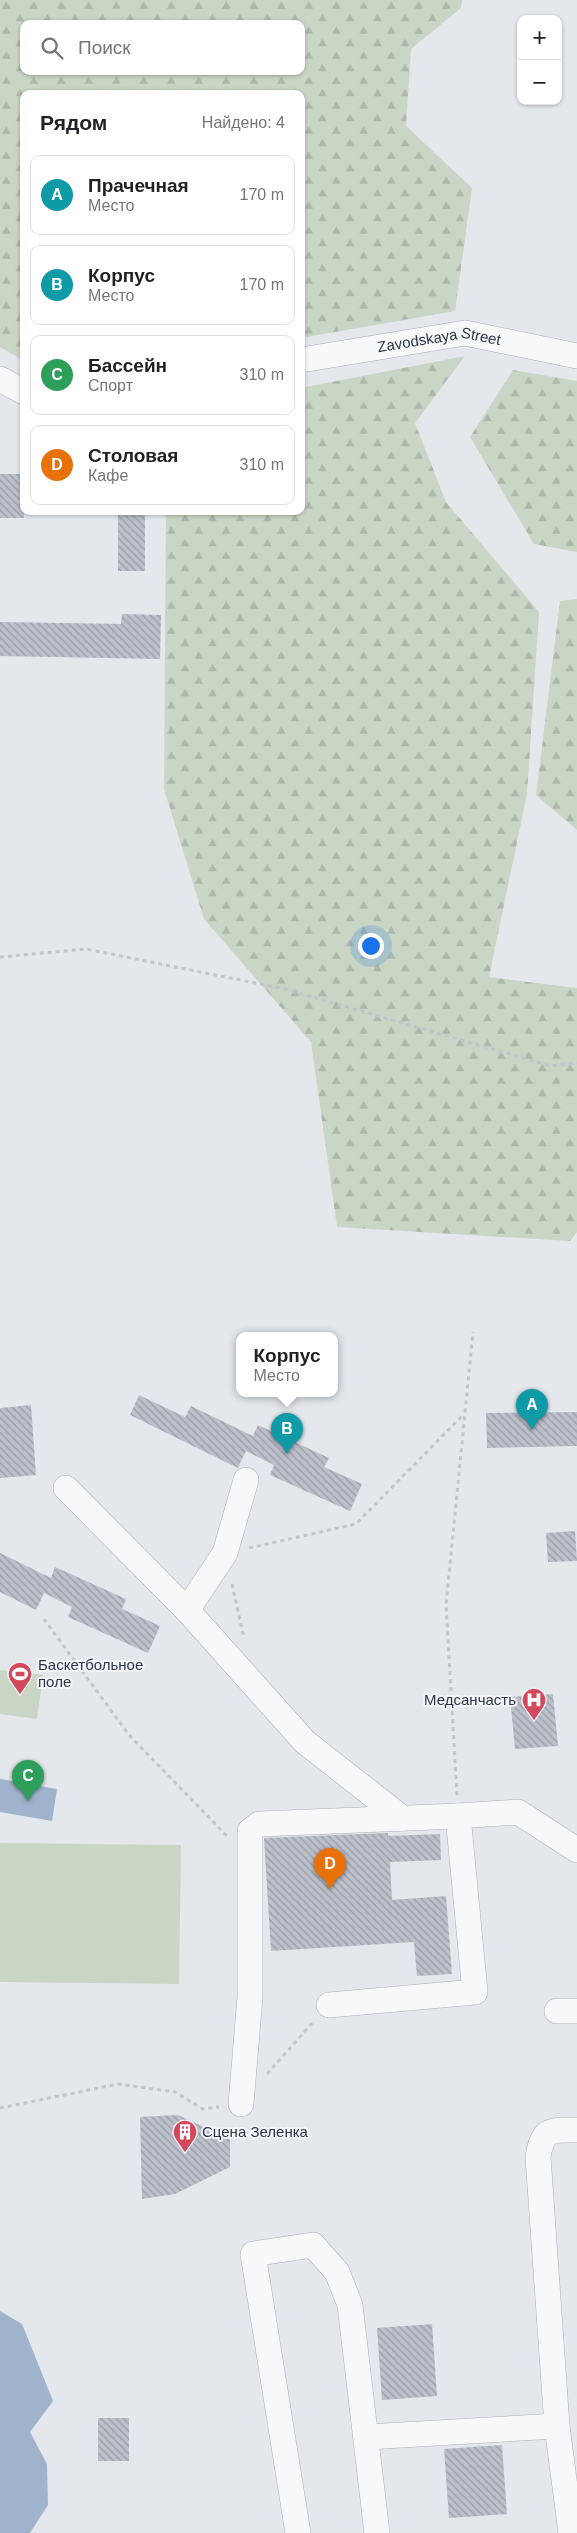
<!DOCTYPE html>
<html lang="ru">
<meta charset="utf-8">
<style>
body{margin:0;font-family:Arial,sans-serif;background:#f2f2f2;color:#202124}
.controls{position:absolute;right:15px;top:15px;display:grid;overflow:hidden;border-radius:10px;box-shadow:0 1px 4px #0004}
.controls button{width:45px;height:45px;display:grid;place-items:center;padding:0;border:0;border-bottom:1px solid #e0e0e0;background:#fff;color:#202124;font:25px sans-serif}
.you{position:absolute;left:370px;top:945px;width:18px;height:18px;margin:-12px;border:4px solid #fff;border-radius:50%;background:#1a73e8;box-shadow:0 0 0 8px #1a73e833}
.badge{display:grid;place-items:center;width:32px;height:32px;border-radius:50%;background:#1a73e8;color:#fff;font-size:16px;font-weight:700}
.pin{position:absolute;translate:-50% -41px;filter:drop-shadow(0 1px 2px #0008)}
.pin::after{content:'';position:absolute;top:26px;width:18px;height:15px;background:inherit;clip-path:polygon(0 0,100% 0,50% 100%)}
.popup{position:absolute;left:236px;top:1332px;width:102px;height:65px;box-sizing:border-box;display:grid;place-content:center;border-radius:10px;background:#fff;filter:drop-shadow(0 1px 4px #0005);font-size:16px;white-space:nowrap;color:#757577}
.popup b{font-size:19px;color:#202124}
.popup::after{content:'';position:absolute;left:50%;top:100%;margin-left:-10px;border:10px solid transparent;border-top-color:#fff}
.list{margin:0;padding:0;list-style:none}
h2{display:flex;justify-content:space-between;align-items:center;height:65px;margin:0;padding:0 20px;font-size:21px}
h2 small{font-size:16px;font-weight:400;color:#757577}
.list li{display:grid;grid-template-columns:32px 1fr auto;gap:15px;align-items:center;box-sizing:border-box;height:80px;margin:0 10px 10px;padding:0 10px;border:1px solid #e0e0e0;border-radius:10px}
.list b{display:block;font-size:19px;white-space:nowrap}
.list p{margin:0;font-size:16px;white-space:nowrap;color:#757577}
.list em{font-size:16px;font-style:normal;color:#757577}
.icon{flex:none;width:28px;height:28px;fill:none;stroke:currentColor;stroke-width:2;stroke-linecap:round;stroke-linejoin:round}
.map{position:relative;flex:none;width:577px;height:2533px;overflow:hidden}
.search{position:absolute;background:#fff;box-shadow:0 1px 4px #0004;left:20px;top:20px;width:285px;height:55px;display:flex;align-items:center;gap:12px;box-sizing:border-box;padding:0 18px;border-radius:10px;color:#757577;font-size:19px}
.panel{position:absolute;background:#fff;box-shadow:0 1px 4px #0004;left:20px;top:90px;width:285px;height:425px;border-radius:10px}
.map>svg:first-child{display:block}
.grass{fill:#c9d6c5}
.forest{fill:url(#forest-firs);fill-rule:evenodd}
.water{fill:#9fb4cc}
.building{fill:url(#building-back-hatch)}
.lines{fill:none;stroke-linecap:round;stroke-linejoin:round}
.minor-casing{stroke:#a9aeb7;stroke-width:26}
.path{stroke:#c2c5cb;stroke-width:3;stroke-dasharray:4 4;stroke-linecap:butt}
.minor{stroke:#f7f8fa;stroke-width:25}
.labels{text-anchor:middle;stroke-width:4;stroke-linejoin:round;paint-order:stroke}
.street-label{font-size:15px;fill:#2b3445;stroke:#f4f6f9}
.poi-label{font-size:15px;fill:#2b3445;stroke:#f4f6f9;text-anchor:start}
</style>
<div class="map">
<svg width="577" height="2533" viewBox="0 0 577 2533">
<defs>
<pattern id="forest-firs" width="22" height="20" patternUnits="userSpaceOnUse" patternTransform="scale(1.25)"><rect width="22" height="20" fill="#c9d6c5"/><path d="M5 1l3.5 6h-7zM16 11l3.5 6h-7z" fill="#adb8ab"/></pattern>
<pattern id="building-back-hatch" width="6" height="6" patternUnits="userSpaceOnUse" patternTransform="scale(1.25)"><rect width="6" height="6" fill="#bbc0ca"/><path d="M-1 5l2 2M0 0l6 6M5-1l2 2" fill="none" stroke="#989da6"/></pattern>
</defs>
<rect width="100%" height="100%" fill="#e4e7ec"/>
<path class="grass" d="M0 1670 43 1675 37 1719 0 1714Z
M0 1843 181 1845 179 1984 0 1982Z"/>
<path class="forest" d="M0 0H462L461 8 411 49 406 126 472 188 455 311 301 338V94H24V361L0 347ZM24 24H301V71H24Z
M465 356 415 423 446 502 539 612 527 794 489 977 577 988V1232L570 1241 337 1227 311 1042 204 919 164 789 166 511H301V388Z
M513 370 577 381V552L534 544 470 437Z
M577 599V830L536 795 560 601Z"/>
<path class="water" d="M0 1779 57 1789 52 1821 0 1812Z
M0 2311 22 2324 53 2401 30 2432 47 2464 48 2505 30 2533H0Z"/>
<path class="building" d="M0 474H24V518H0Z
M118 511H145V571H118Z
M122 614 161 615 160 659 0 656V622L121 624Z
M139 1395 185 1417 191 1406 253 1436 258 1425 329 1458 324 1467 362 1484 350 1511 270 1475 274 1465 246 1451 238 1468 130 1415Z
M31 1405 36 1475 0 1478V1408Z
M577 1412V1446L487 1448 486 1413Z
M575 1531 577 1561 548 1562 546 1533Z
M0 1553 51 1578 55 1567 126 1599 122 1609 160 1626 148 1653 68 1617 72 1607 44 1593 36 1610 0 1592Z
M553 1694 558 1746 515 1749 510 1697Z
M388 1833V1836L440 1834 441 1860 390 1862 392 1900 446 1896 452 1974 417 1976 414 1942 271 1951 264 1838Z
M178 2115 230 2139V2167L175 2194 142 2199 140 2117Z
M432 2324 437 2396 382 2400 377 2328Z
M98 2418H129V2461H98Z
M502 2445 507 2514 449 2518 444 2449Z"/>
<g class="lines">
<defs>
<g id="minor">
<path id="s1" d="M301 360 465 333 577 356"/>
<path d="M0 379 24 392"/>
<path d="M66 1488 187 1610 305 1742 402 1818"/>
<path d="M187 1610 225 1553 246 1480"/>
<path d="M458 1816 518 1812 577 1850"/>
<path d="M557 2011H577"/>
<path d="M241 2104 250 1997V1831L259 1824 458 1816 475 1992 329 2005"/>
<path d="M557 2426 571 2533"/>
<path d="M367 2437 557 2426 538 2157C543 2128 550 2130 577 2130"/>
<path d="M298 2533 253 2254 313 2245 337 2272 350 2305 377 2533"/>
</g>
</defs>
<use href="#minor" class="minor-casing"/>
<path class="path" d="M0 957 86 949 285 989 551 1066 577 1063
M249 1548 356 1524 464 1414
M232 1584 244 1638
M44 1619 129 1735 227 1836
M457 1795 446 1605 473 1332
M267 2074 314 2021
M0 2108 118 2084 175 2092 203 2109 219 2107"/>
<use href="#minor" class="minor"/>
</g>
<defs>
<symbol id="stadium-pin" viewBox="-11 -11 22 30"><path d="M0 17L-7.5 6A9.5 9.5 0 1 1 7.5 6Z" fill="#d1495b" stroke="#f4f6f9"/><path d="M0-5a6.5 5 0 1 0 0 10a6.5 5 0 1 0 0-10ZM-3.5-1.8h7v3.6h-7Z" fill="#fff"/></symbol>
<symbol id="hospital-pin" viewBox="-11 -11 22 30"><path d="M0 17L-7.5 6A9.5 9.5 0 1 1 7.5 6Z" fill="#d1495b" stroke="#f4f6f9"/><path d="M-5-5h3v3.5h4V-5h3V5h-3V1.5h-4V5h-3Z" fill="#fff"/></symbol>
<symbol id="building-pin" viewBox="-11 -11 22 30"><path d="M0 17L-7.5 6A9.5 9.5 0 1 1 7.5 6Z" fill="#d1495b" stroke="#f4f6f9"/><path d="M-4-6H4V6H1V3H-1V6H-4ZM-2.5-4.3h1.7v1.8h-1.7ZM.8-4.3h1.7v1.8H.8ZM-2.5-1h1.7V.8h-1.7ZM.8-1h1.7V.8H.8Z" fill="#fff"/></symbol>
</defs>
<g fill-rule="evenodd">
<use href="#stadium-pin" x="6" y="1660" width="28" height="38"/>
<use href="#hospital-pin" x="520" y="1686" width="28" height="38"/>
<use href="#building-pin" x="171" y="2118" width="28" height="38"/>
</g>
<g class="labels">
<g class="street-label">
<text dy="5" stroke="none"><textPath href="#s1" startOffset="140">Zavodskaya Street</textPath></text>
</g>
<g class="poi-label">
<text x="38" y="1670">Баскетбольное<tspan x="38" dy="17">поле</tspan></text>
<text x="516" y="1705" text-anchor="end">Медсанчасть</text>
<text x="202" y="2137">Сцена Зеленка</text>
</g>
</g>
</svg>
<div class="controls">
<button>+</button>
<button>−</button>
</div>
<div class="you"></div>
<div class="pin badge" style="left:532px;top:1430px;background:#0f9aa8">A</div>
<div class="pin badge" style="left:287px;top:1454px;background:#0f9aa8">B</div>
<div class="popup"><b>Корпус</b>Место</div>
<div class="pin badge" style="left:28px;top:1801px;background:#2e9e5b">C</div>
<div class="pin badge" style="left:330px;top:1889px;background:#e8710a">D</div>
<div class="search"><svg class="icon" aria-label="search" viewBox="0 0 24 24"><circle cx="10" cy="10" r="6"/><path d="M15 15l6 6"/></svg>Поиск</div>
<section class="panel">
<h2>Рядом<small>Найдено: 4</small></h2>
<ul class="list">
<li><span class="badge" style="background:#0f9aa8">A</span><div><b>Прачечная</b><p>Место</p></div><em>170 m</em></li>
<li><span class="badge" style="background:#0f9aa8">B</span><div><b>Корпус</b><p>Место</p></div><em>170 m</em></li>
<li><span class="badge" style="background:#2e9e5b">C</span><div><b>Бассейн</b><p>Спорт</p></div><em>310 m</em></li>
<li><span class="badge" style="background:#e8710a">D</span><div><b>Столовая</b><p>Кафе</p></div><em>310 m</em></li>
</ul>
</section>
</div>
